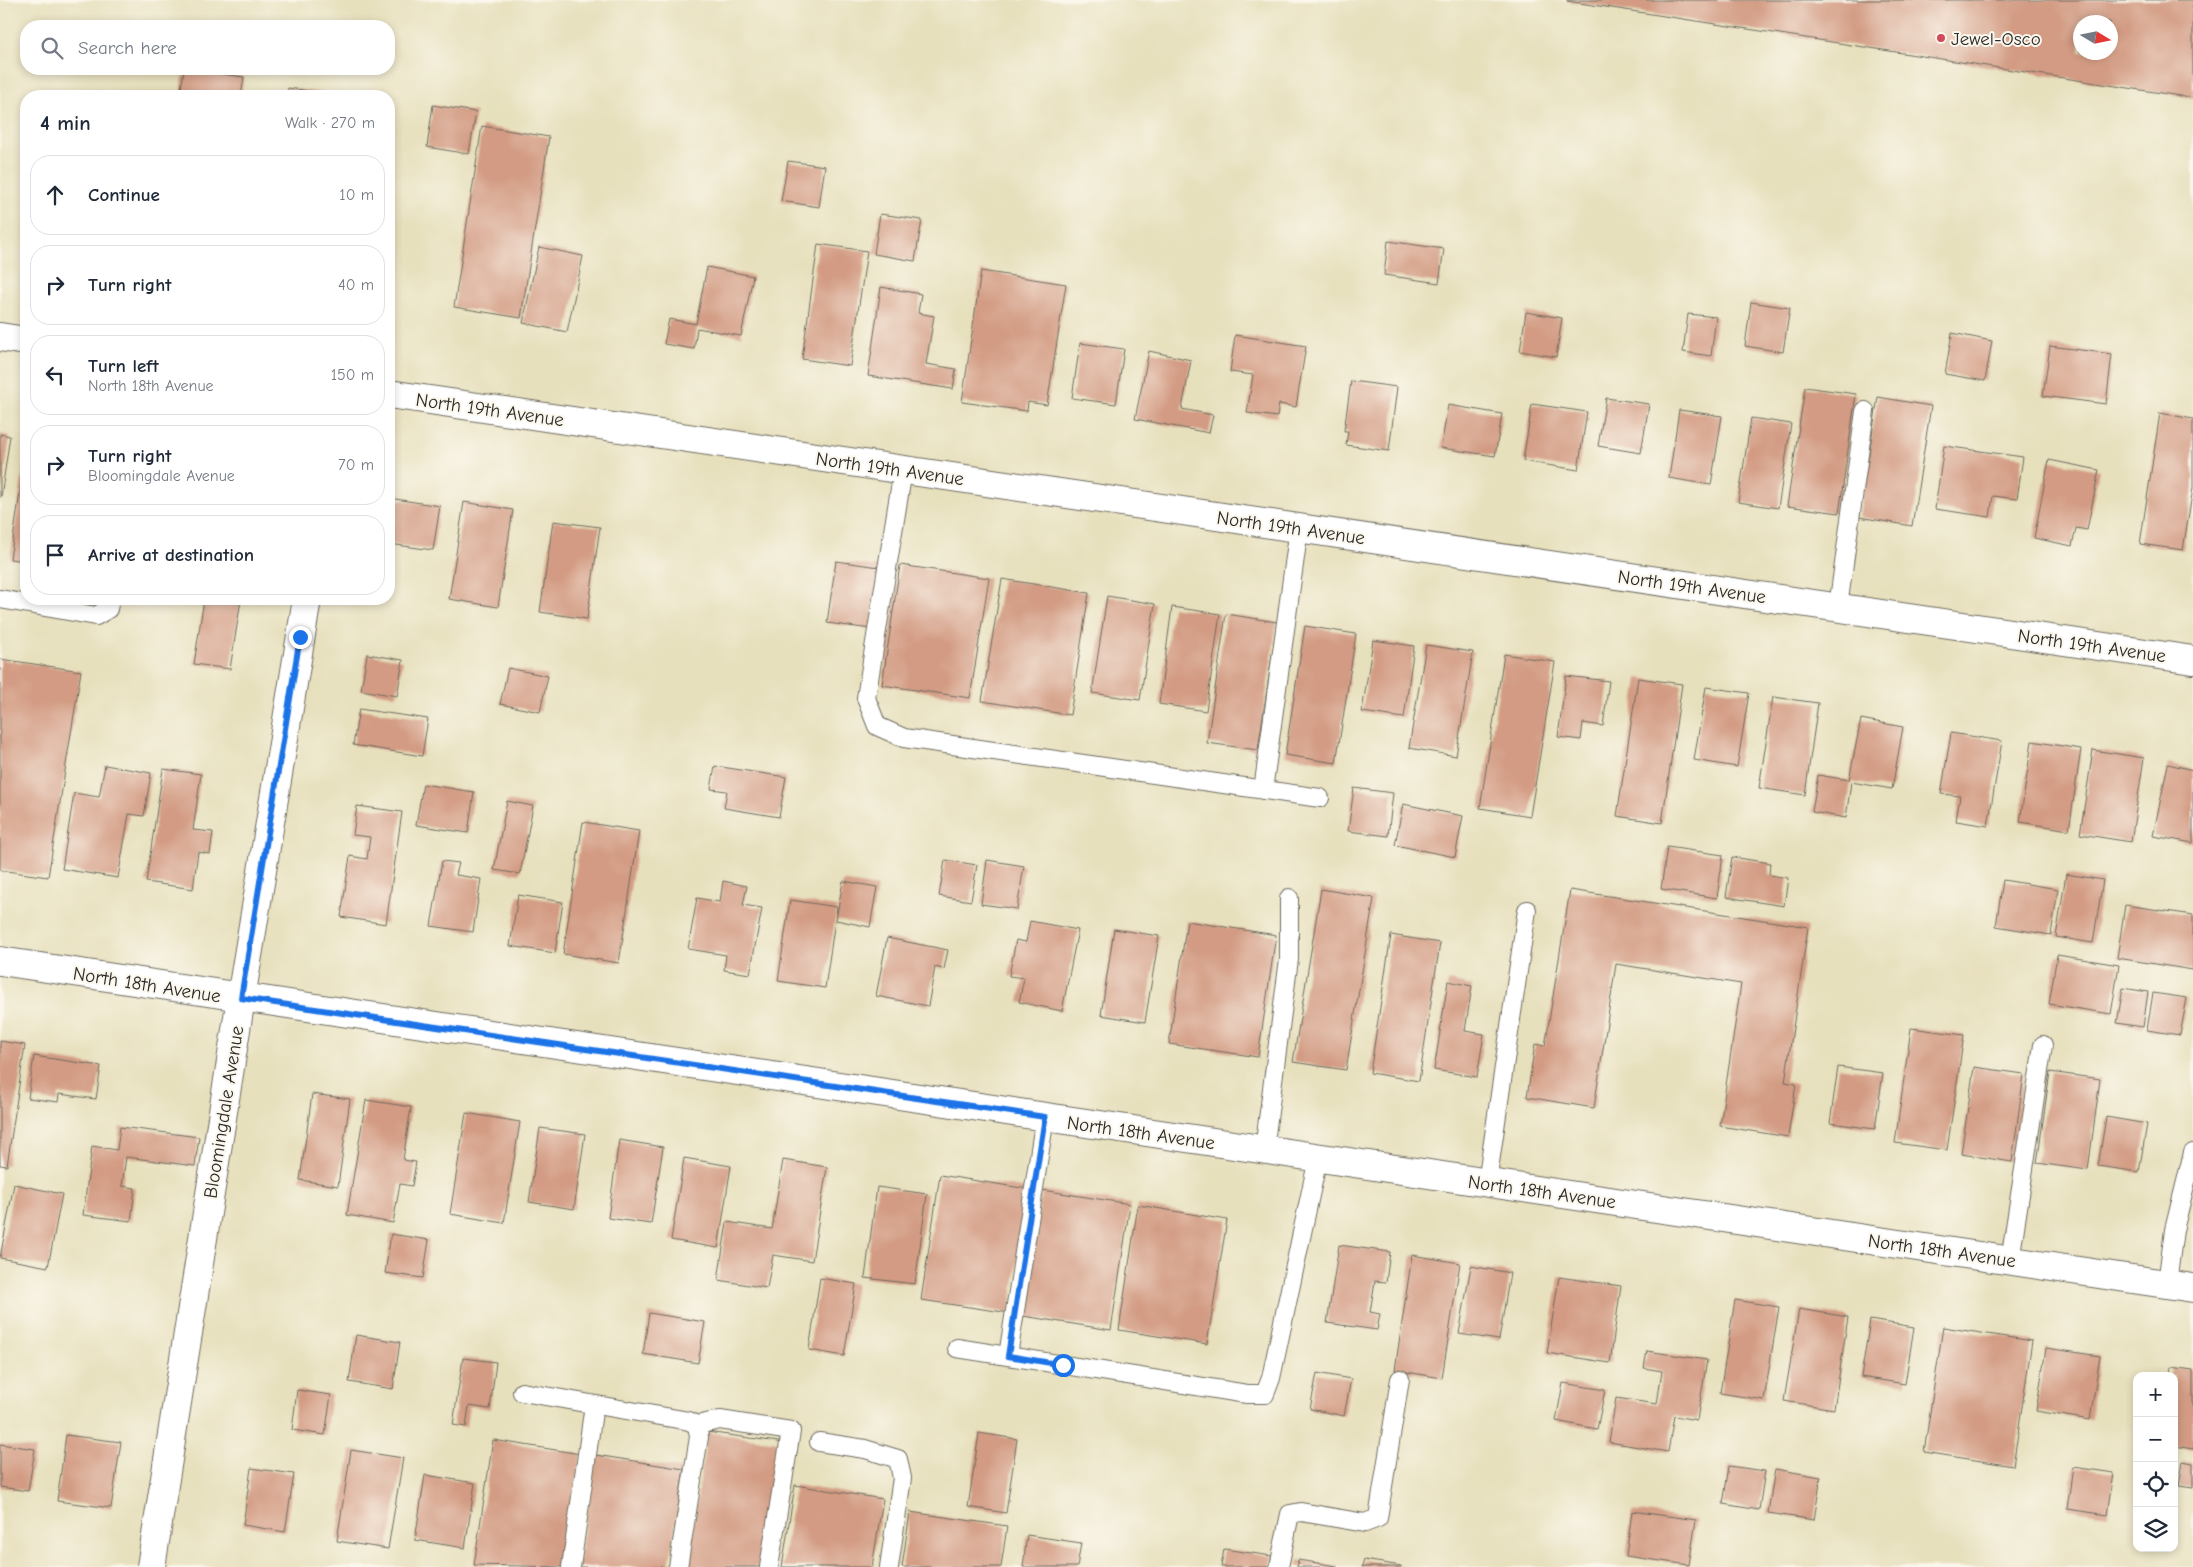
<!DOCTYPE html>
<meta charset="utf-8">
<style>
body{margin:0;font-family:"Comic Neue",sans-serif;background:#f2f2f3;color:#1f2937}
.controls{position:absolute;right:15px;bottom:15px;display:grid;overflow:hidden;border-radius:10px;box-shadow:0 2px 8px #0003}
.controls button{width:45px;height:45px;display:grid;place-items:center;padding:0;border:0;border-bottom:1px solid #e0e1e3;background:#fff;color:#1f2937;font:25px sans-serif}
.compass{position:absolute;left:2073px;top:15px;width:45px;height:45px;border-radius:50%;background:#fff;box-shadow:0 2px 8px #0003;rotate:100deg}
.stop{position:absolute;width:15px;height:15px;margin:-11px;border:4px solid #1a73e8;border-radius:50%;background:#fff}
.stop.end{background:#1a73e8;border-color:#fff;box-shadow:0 1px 5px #0008}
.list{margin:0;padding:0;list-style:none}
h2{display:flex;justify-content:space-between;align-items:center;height:65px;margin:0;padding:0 20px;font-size:21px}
h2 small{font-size:16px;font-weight:400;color:#747a83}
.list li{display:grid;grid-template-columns:32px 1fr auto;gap:15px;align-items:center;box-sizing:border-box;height:80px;margin:0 10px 10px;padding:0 10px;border:1px solid #e0e1e3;border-radius:20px}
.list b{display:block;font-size:19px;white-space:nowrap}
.list p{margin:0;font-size:16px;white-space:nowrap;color:#747a83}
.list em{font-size:16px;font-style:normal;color:#747a83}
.icon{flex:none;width:28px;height:28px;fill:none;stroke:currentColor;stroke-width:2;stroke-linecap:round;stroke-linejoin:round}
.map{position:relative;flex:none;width:2193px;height:1567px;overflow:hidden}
.search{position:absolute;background:#fff;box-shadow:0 2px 8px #0003;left:20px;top:20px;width:375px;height:55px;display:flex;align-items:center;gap:12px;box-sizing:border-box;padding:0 18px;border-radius:20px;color:#747a83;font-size:19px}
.panel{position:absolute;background:#fff;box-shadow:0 2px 8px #0003;left:20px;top:90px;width:375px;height:515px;border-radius:20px}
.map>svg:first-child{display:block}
.building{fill:#d39b83;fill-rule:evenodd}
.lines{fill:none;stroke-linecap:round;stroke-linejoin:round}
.lane-casing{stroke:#6d6a5e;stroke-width:20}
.street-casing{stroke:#6d6a5e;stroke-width:30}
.lane{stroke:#fff;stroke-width:18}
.street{stroke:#fff;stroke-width:28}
.route{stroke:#1a73e8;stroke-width:6}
.poi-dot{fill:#d1495b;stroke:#fbf7ec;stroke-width:2}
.labels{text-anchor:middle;stroke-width:4;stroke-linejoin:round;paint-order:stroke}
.poi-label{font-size:19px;fill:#2b2b2b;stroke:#fbf7ec;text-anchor:start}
.street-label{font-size:19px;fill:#2b2b2b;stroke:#fbf7ec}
</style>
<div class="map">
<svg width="2193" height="1567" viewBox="0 0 2193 1567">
<rect width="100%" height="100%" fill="#fbf7ec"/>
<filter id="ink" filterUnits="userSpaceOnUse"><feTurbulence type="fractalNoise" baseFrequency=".02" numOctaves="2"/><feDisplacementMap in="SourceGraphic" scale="10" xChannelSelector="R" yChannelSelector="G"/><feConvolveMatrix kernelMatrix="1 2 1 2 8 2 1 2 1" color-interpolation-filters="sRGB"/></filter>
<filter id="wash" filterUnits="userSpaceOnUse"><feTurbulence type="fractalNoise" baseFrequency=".0096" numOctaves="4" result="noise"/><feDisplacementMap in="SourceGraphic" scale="20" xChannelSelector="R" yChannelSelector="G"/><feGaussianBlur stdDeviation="1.12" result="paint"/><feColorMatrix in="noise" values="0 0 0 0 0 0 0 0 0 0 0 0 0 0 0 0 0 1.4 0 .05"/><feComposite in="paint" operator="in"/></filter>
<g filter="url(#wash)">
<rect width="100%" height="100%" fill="#e7e0bd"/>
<g id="blocks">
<path class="building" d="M1567 0H2193V98L1567 1ZM2080 22H2110V52H2080Z
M184 69 244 77 241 96H180Z
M288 88 331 94V96H287Z
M433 105 476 112 469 154 427 147Z
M482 126 549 137 521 318 454 307Z
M788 161 825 166 819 207 781 201Z
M880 214 922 220 915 261 874 254Z
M1388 241 1444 249 1439 283 1384 275Z
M818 244 867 251 850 366 802 359Z
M539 247 583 256 567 332 523 323Z
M707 267 753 276 741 336 697 328 694 349 664 344 669 319 696 324Z
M981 271 1066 284 1047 405 1028 402 1027 411 962 402Z
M881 287 921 294 918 313 934 316 926 364 956 369 953 389 868 376Z
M1751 302 1790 308 1783 352 1745 346Z
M1526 312 1562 318 1556 357 1520 351Z
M1688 314 1716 317 1711 356 1683 352Z
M1952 333 1992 341 1985 381 1945 374Z
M1235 335 1306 346 1296 407 1279 404 1277 417 1247 413 1253 375 1230 372Z
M1080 343 1124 349 1116 404 1072 398Z
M2050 346 2112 354 2106 404 2043 396Z
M1149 351 1191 360 1182 409 1213 415 1209 433 1135 419Z
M1351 381 1397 387 1389 451 1346 445 1348 431H1344Z
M1805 387 1856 394 1839 513 1787 506Z
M1878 397 1931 406 1912 526 1859 517Z
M1606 398 1649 404 1641 453 1598 446Z
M1532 404 1587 412 1578 470 1523 461Z
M1448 405 1502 414 1495 456 1441 448Z
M1679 410 1722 416 1711 485 1669 478Z
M2160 413 2193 419V488L2183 550 2140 544Z
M1751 418 1791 424 1778 508 1738 502Z
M0 434 10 436 1 497H0Z
M1944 446 2023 457 2017 499 1993 496 1990 517 1935 509Z
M25 460 26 461V561L10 559Z
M2049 460 2099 470 2087 530 2076 528 2072 546 2034 538Z
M389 498 440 506 433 550 389 544Z
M464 502 513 510 498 607 449 599Z
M553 521 600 527 587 619 540 612Z
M836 561 879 567 871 629 827 623Z
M900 565 989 578 970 698 882 685Z
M1002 579 1089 593 1070 715 982 701Z
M1107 596 1155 604 1140 700 1092 693Z
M204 599 241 600 230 669 194 664Z
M1172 607 1220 614 1206 711 1159 704Z
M1226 614 1277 622 1258 750 1207 743Z
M1305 626 1356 634 1336 763 1285 755Z
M1373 640 1414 646 1404 718 1362 712Z
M1426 645 1473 652 1456 756 1409 748Z
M367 654 403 660 397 696 361 690Z
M1504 654 1555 662 1530 816 1480 808Z
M0 659 81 671 48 877 0 870Z
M508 668 548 676 540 712 500 704Z
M1566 676 1609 681 1603 726 1583 723 1581 740 1558 737Z
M1638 678 1682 684 1662 823 1617 816Z
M1706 687 1749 693 1737 767 1694 760Z
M1773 697 1818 703 1805 795 1759 788Z
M359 709 428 719 422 756 353 745Z
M1861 719 1903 727 1892 789 1851 782 1846 818 1812 812 1818 775 1849 780Z
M1951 733 2002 741 1988 826 1956 821 1960 796 1941 794Z
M2032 741 2081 749 2069 830 2020 822Z
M2093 750 2144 758 2131 842 2080 834Z
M2168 764 2193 770V843L2153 836Z
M105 765 151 773 144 816 129 814 118 878 62 869 74 793 99 797Z
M715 766 786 777 779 817 724 808 727 791 711 789Z
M163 769 201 774 193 830 213 832 210 854 198 852 193 889 146 882Z
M423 784 474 792 468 833 416 825Z
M1354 788 1393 793 1388 836 1348 831Z
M507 801 533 806 520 874 494 870Z
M1403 804 1463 816 1455 857 1395 845Z
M357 806 402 812 386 924 341 917 350 856 367 859 370 837 353 835Z
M583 822 639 831 619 963 563 954Z
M1667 847 1723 855 1717 898 1661 889Z
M1732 857 1770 863 1769 875 1788 878 1784 906 1726 897Z
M945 860 977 865 971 901 939 896Z
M987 860 1024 866 1017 909 981 904Z
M442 861 459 863 456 875 481 879 473 932 431 926Z
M2066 874 2103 880 2093 943 2056 937Z
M2003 880 2058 889 2051 935 1996 926Z
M723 881 747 886 743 905 762 908 750 974 724 970 726 955 688 949 697 898 720 902Z
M843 881 877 887 870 927 836 920Z
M1321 889 1374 898 1346 1070 1293 1062Z
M1570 890 1808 927 1785 1082 1796 1084 1788 1137 1720 1126 1741 984 1616 964 1594 1108 1527 1097 1535 1044 1545 1046Z
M518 895 563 902 555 953 510 946Z
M790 900 837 907 825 988 778 981Z
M2125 905 2193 915V970L2117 958Z
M1030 921 1078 930 1062 1011 1019 1002 1024 978 1009 976 1016 940 1026 942Z
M1187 921 1276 935 1258 1057 1169 1044Z
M1114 929 1159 936 1145 1022 1101 1015Z
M1391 935 1440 943 1419 1081 1370 1073Z
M887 938 948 950 944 969 935 967 928 1006 876 996Z
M2057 955 2119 965 2111 1014 2049 1004Z
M1448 981 1472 986 1465 1031 1484 1034 1477 1077 1434 1070Z
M2123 988 2148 992 2143 1027 2117 1023Z
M2153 993 2187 998 2180 1035 2147 1030Z
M1911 1028 1964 1035 1947 1150 1895 1143Z
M0 1041 25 1045 7 1166 0 1165Z
M34 1056 101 1066 96 1099 59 1094 58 1102 28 1098Z
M1838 1067 1883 1073 1875 1129 1830 1123Z
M1974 1067 2024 1074 2012 1162 1961 1154Z
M2050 1072 2100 1079 2088 1170 2037 1163Z
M312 1094 350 1099 338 1186 300 1180Z
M366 1100 411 1107 403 1160 416 1162 412 1186 400 1184 393 1223 347 1215Z
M466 1113 520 1122 504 1223 450 1214Z
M2106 1117 2147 1124 2139 1172 2098 1166Z
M120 1127 199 1137 195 1166 126 1157 122 1186 135 1188 131 1221 83 1215 92 1146 117 1150Z
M540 1128 585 1134 574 1209 529 1202Z
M619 1140 663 1147 651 1224 608 1218Z
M684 1158 731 1166 718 1248 671 1240Z
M783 1160 827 1167 812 1261 773 1255 767 1288 718 1280 727 1222 772 1229Z
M940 1175 1028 1189 1010 1313 921 1300Z
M14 1184 62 1194 48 1267 0 1258Z
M877 1187 927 1194 915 1284 865 1278Z
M1042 1190 1130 1204 1111 1330 1023 1316Z
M1138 1205 1227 1220 1207 1344 1119 1330Z
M391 1234 429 1240 423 1278 385 1273Z
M1339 1245 1390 1252 1386 1282 1375 1281 1370 1312 1380 1314 1377 1330 1327 1323Z
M1412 1255 1460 1263 1442 1378 1395 1370Z
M1471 1266 1510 1273 1499 1340 1459 1334Z
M1559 1277 1621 1286 1610 1363 1547 1353Z
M820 1278 856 1284 844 1356 809 1350Z
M1735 1300 1779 1307 1764 1400 1720 1393Z
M1799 1309 1848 1317 1834 1409 1784 1401Z
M649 1313 705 1322 698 1363 643 1354Z
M1870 1320 1914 1327 1905 1384 1861 1377Z
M1943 1327 2032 1341 2013 1466 1924 1452Z
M356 1335 400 1342 393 1389 349 1382Z
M2046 1348 2100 1356 2090 1420 2036 1411Z
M1647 1351 1707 1360 1697 1420 1674 1416 1668 1452 1609 1442 1616 1398 1657 1404 1662 1371 1644 1368Z
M463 1358 496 1362 490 1409 469 1406 466 1427 453 1425Z
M2171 1367 2193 1370V1449L2174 1446V1376H2170Z
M1317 1373 1351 1379 1344 1416 1310 1409Z
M1563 1383 1605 1390 1597 1429 1556 1421Z
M297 1390 331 1395 325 1435 292 1430Z
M707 1432 785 1443 766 1567H687Z
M979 1433 1017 1439 1006 1513 968 1507Z
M66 1435 121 1442 111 1508 57 1501Z
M493 1440 581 1454 564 1567 474 1565Z
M0 1444 35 1449 28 1491 0 1487Z
M351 1450 403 1458 388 1549 337 1541Z
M596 1455 684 1469 669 1567H578Z
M2183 1461 2193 1463V1488L2179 1486Z
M1729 1466 1765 1471 1759 1510 1723 1504Z
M2073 1467 2114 1473 2108 1515 2067 1509Z
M251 1468 294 1474 285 1532 243 1525Z
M1775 1469 1821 1477 1814 1520 1768 1513Z
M425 1475 475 1483 465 1548 415 1540Z
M795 1485 883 1499 872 1567H782Z
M1632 1511 1696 1520 1689 1565 1626 1556Z
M910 1512 1007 1526 1001 1567H902Z
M1027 1535 1081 1543 1077 1567H1023Z
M1224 1549 1272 1556 1270 1567H1221Z
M1298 1560 1337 1566V1567H1297Z
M1364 1560 1401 1566V1567H1362Z"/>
</g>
</g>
<g filter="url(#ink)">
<use href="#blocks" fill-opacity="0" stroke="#6d6a5e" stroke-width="1"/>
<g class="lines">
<defs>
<path id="lane" d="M903 470 866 698 877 726 904 738 1320 798
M0 599 96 616 108 609 110 599
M1838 607 1865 411
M1263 790 1299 528
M1264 1150 1289 959V898
M1487 1183 1527 910
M2010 1260 2043 1045
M2167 1284 2174 1230 2193 1153
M957 1348 1247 1394H1265L1271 1378 1318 1158
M1008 1356 1045 1117
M522 1392 689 1421 697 1425 699 1437 678 1567
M697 1425 720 1420 791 1431 769 1567
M819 1442 865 1449 898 1459 902 1478 889 1567
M571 1567 594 1405
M1279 1567 1290 1514 1301 1512 1365 1523 1378 1518 1400 1379"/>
<path id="street" d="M0 337 26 341
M389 394 2193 660
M0 961 2193 1288
M151 1567 241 998 307 599"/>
</defs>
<use href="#lane" class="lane-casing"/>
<use href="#street" class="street-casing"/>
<use href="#lane" class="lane"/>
<use href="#street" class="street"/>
</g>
</g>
<g class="lines" filter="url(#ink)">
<path class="route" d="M300 637 241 998 1045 1117 1008 1356 1063 1365"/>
</g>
<circle class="poi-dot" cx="1941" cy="38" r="5"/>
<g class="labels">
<g class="poi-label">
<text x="1951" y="45">Jewel-Osco</text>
</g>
<g class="street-label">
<text transform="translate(490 409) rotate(8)" y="7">North 19th Avenue</text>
<text transform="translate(890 468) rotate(8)" y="7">North 19th Avenue</text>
<text transform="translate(1291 527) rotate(8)" y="7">North 19th Avenue</text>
<text transform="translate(1692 586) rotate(8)" y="7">North 19th Avenue</text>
<text transform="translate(2092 645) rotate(8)" y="7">North 19th Avenue</text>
<text transform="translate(147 984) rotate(9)" y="7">North 18th Avenue</text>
<text transform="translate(223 1112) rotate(-81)" y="7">Bloomingdale Avenue</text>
<text transform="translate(1141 1132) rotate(8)" y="7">North 18th Avenue</text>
<text transform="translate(1542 1191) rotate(8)" y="7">North 18th Avenue</text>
<text transform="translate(1942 1250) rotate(8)" y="7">North 18th Avenue</text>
</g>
</g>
</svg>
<div class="controls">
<button>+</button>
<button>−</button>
<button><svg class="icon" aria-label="locate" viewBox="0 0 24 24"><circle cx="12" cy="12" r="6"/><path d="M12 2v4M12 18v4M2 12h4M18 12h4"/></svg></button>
<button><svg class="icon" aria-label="layers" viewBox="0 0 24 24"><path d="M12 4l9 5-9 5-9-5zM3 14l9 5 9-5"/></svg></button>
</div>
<svg class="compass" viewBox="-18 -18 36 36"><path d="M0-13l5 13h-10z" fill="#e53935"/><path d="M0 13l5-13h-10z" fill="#747a83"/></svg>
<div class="stop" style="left:1063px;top:1365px"></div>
<div class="stop end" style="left:300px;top:637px"></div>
<div class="search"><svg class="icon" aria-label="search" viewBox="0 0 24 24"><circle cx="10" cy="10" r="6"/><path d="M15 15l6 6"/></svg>Search here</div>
<section class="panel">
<h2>4 min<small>Walk · 270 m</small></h2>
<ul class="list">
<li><svg class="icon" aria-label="ahead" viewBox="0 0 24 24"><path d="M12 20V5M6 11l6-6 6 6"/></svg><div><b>Continue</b></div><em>10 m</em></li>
<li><svg class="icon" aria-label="right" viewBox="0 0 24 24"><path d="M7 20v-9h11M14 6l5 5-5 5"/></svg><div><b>Turn right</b></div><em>40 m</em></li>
<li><svg class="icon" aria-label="left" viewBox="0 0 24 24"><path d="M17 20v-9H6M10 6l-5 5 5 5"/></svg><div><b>Turn left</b><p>North 18th Avenue</p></div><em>150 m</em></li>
<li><svg class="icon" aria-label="right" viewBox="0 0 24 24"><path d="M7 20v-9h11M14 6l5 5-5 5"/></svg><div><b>Turn right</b><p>Bloomingdale Avenue</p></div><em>70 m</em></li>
<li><svg class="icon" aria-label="arrive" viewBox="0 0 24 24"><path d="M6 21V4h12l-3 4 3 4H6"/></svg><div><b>Arrive at destination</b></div></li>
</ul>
</section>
</div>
